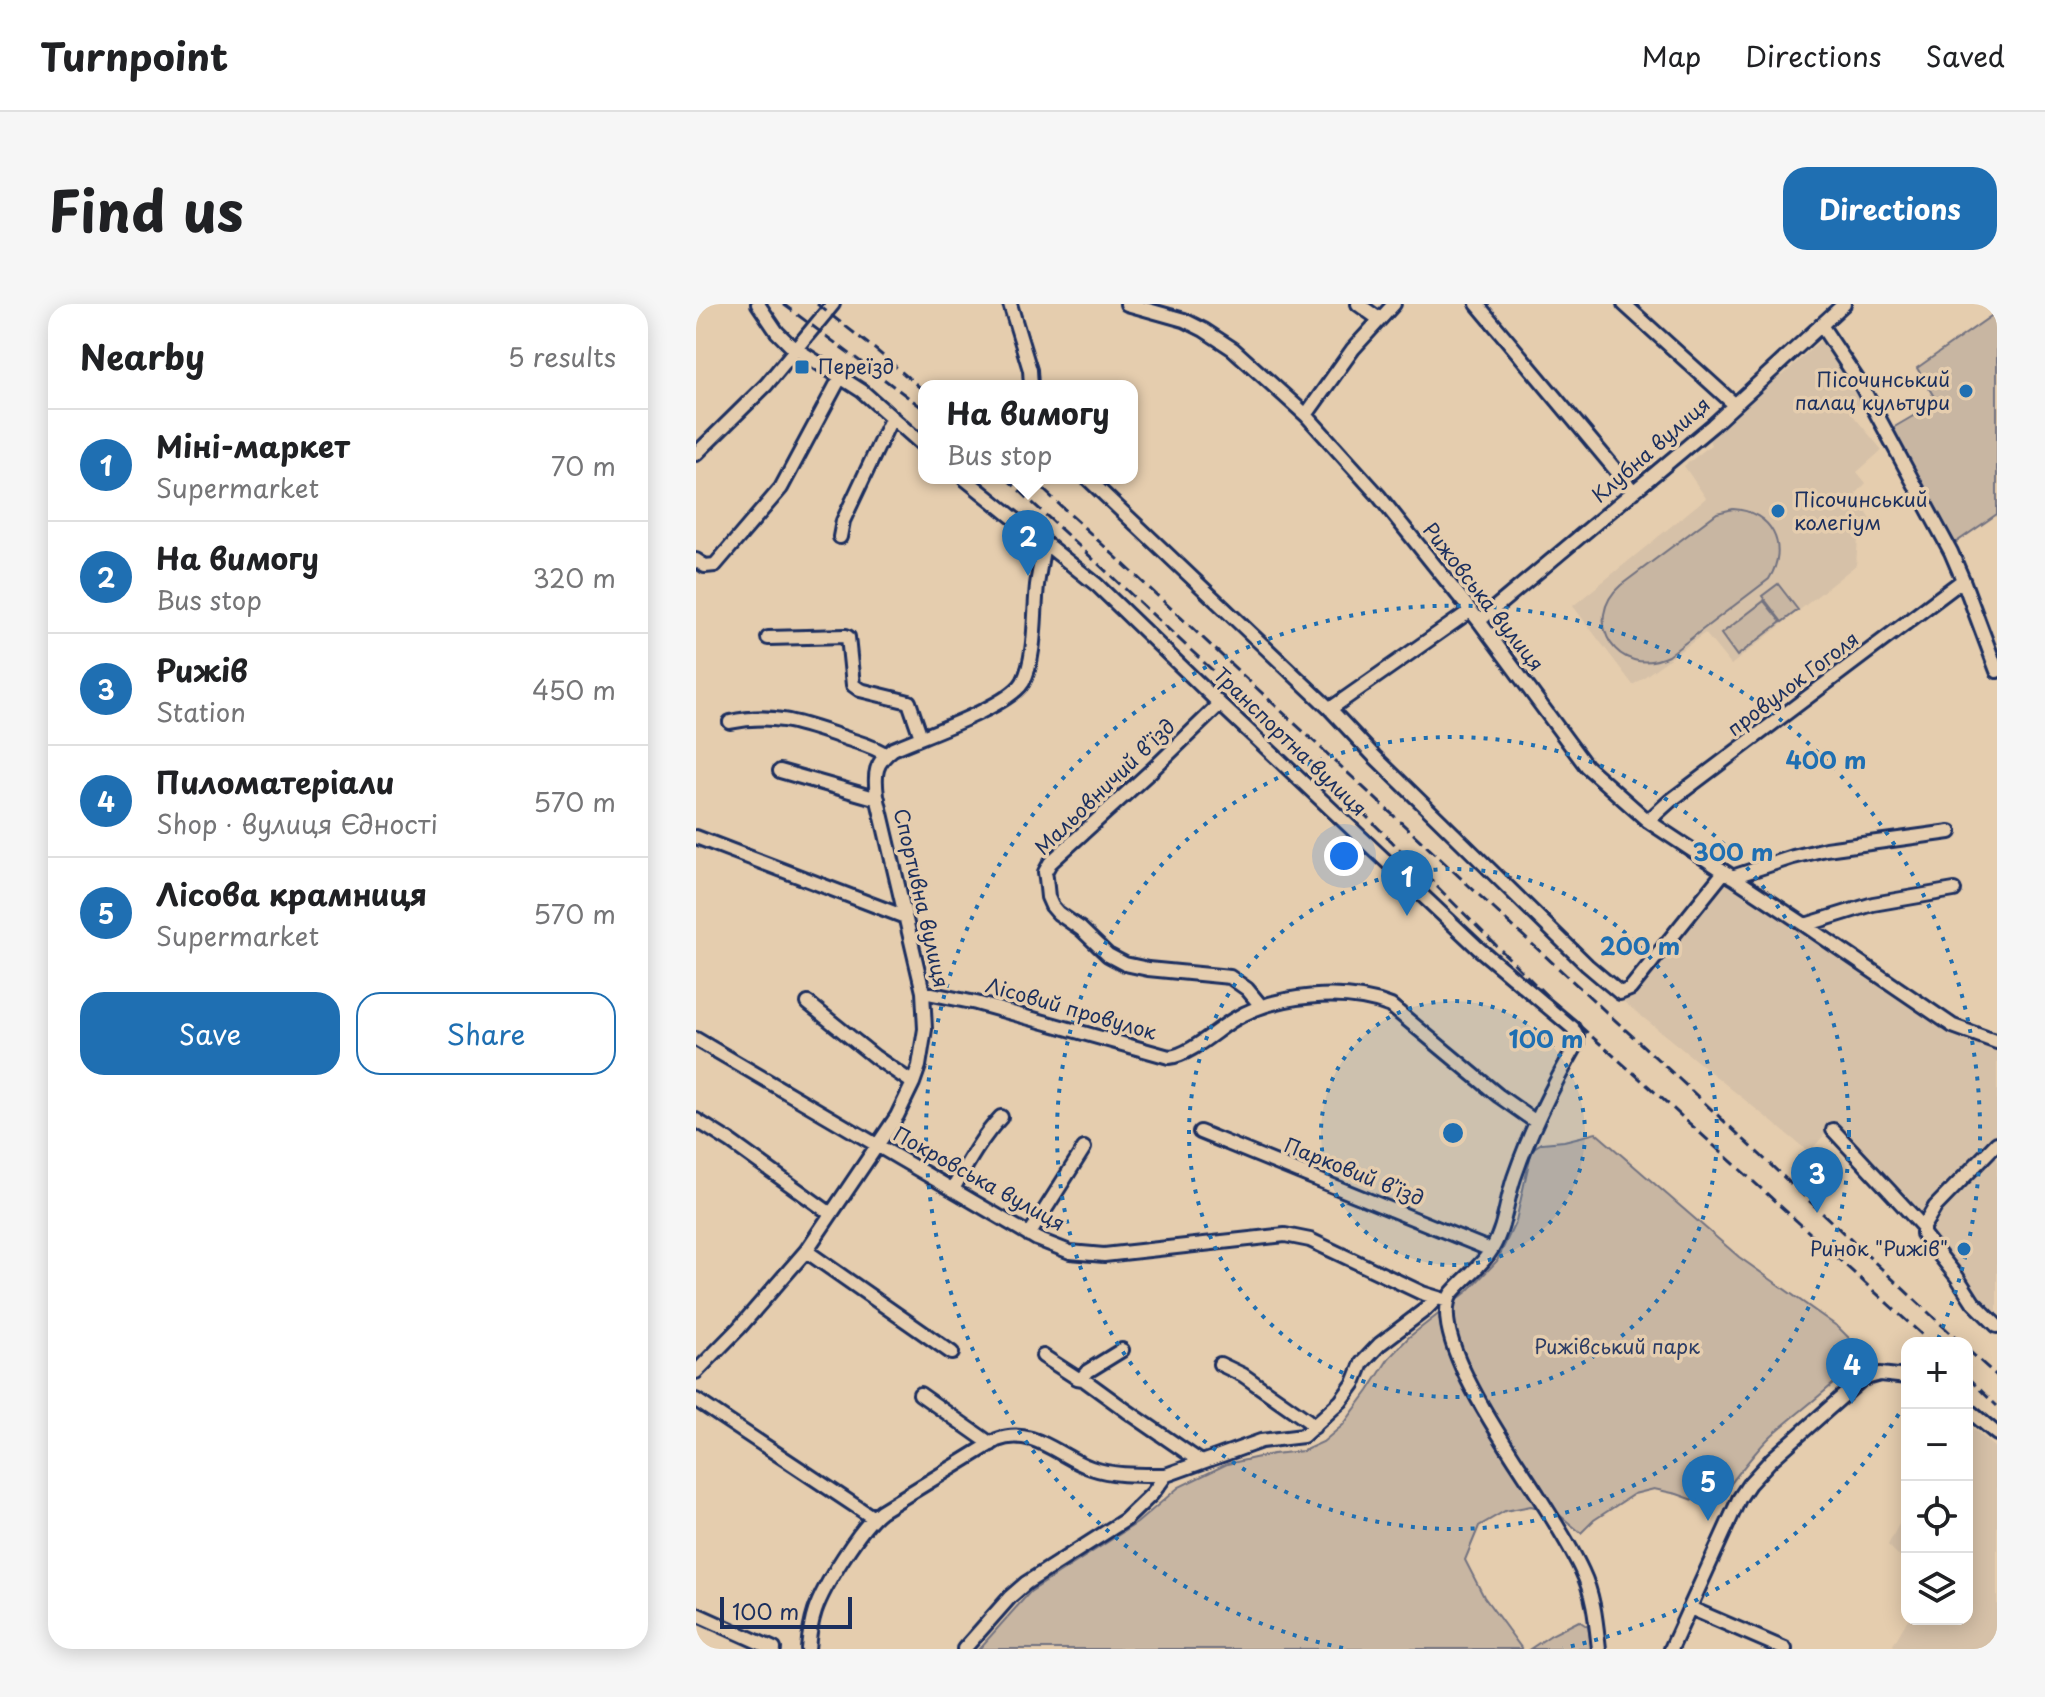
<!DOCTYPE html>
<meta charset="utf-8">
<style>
body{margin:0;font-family:"Playpen Sans",sans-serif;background:#f6f6f6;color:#202124}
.controls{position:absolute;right:24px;bottom:24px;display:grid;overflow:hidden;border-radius:16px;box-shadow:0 4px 20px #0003}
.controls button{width:72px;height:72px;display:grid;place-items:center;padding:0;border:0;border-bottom:2px solid #e0e0e0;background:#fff;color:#202124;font:40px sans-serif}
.scale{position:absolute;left:24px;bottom:20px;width:132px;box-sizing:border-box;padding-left:8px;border:4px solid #1b2f5e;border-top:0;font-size:22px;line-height:28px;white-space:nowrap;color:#1b2f5e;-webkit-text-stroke:6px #e5cdae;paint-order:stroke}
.you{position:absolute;left:648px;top:552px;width:28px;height:28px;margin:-20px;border:6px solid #fff;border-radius:50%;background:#1a73e8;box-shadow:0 0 0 12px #1a73e833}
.badge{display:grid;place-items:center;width:52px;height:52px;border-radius:50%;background:#1f6fb2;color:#fff;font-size:26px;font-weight:700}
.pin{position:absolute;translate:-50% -66px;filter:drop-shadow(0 2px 4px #0008)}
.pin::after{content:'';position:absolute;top:42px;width:28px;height:24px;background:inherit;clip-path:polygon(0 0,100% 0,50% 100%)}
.popup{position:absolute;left:222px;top:76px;width:220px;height:104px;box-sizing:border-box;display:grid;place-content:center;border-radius:16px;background:#fff;filter:drop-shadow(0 2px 6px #0005);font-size:26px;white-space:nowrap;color:#757577}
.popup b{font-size:30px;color:#202124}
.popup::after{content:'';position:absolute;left:50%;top:100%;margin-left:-16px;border:16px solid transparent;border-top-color:#fff}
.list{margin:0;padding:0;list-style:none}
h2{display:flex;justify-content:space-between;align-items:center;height:104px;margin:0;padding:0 32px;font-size:34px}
h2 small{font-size:26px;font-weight:400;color:#757577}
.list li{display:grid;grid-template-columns:52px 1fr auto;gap:24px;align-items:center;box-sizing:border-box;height:112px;padding:0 32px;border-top:2px solid #e0e0e0}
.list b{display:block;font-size:30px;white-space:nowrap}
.list p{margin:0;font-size:26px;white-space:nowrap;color:#757577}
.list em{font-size:26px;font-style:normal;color:#757577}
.actions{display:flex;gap:16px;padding:24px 32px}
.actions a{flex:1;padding:18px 0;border:2px solid #1f6fb2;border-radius:24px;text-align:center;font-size:28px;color:#1f6fb2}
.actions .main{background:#1f6fb2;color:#fff}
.icon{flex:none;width:44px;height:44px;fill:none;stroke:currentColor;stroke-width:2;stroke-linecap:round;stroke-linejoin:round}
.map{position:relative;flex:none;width:1301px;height:1345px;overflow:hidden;border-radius:24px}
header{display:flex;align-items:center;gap:48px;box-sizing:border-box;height:112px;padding:0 40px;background:#fff;border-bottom:2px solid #e0e0e0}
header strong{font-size:38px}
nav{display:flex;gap:44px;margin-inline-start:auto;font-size:28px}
.intro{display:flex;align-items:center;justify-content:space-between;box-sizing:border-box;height:192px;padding:0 48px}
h1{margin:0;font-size:56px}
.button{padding:20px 36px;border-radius:24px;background:#1f6fb2;color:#fff;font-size:28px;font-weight:700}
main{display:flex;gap:48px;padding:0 48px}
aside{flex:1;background:#fff;border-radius:24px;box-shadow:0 4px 20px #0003}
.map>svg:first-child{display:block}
.built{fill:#d6c1a8}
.green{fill:#c8b6a2;stroke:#727280;stroke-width:2}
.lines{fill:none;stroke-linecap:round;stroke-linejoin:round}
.minor-casing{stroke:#1b2f5e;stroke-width:18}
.minor{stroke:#e5cdae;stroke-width:12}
.rail{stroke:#1b2f5e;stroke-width:3;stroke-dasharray:12 6;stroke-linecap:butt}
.ring{fill:none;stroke:#1f6fb2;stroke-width:4;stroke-dasharray:4 8}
.poi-dot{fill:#1f6fb2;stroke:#e5cdae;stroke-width:3}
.labels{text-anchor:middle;stroke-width:7;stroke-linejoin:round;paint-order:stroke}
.poi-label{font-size:20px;fill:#1b2f5e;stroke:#e5cdae;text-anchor:start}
.street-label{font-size:20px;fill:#1b2f5e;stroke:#e5cdae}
.park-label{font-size:20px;fill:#2c3c65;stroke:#e5cdae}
.centre{fill:#1f6fb2;stroke:#e5cdae;stroke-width:4}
.ring-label{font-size:24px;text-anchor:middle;font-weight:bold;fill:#1f6fb2;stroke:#e5cdae;stroke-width:7;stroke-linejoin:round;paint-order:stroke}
</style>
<header>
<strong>Turnpoint</strong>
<nav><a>Map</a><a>Directions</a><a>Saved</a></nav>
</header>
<div class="intro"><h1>Find us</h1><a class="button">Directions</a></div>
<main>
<aside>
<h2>Nearby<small>5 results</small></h2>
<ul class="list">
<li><span class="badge">1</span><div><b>Міні-маркет</b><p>Supermarket</p></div><em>70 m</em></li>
<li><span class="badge">2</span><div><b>На вимогу</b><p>Bus stop</p></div><em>320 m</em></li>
<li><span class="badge">3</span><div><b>Рижів</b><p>Station</p></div><em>450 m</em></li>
<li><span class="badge">4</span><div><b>Пиломатеріали</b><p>Shop · вулиця Єдності</p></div><em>570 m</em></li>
<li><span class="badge">5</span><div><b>Лісова крамниця</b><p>Supermarket</p></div><em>570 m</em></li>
</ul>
<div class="actions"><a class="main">Save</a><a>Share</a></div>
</aside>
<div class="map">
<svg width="1301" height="1345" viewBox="0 0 1301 1345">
<rect width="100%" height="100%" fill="#e5cdae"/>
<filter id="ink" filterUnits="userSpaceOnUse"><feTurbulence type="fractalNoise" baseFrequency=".0125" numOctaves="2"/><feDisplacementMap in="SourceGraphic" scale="16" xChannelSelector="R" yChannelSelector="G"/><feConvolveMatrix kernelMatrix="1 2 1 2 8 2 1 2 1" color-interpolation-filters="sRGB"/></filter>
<g filter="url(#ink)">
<path class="built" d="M1127 34 1166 90 1167 97 1155 109 1186 146 1161 168 1170 179 1160 190 1178 221 1162 235 1160 261 1035 361 1009 329 937 381 877 302 1010 194 988 162 1015 141 1012 133 1082 70 1086 72Z
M1032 576 1257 728 1301 741V1015L1277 990 1238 940 1132 827 1113 848 928 698Z
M1271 1119 1301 1146V1345H1202L1197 1341 1212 1315H1271Z
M1211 1205V1260L1192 1241Z"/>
<path class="green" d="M1298 10 1301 15V210L1259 239 1195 125 1241 98 1221 64Z
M1037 205C1075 207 1094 242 1073 275L972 352C922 376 884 316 925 281L1021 209Z
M1082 280 1102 306 1086 318 1066 292Z
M1068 297 1085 318 1041 352 1025 330Z
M900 829 1043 953 1142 1023 1165 1046 1164 1053C1138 1083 1105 1105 1076 1131 1054 1152 1036 1179 1017 1203L981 1190 958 1185 938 1190 898 1216 885 1229 861 1209 835 1202 809 1207 783 1222 769 1256 788 1293 826 1345H283L334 1288 441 1219 483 1183 531 1160 577 1150 607 1147 627 1138 647 1121 672 1087 693 1054 713 1033 772 987 801 957 820 917 836 845 846 839 868 837Z
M883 1317 892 1323 896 1345H834L855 1331Z"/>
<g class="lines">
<defs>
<path id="minor" d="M62 0 81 28 94 41 166 87 228 142
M314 0 334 66 335 82
M431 0 488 16 508 26 537 45 610 111 682 191 783 317 890 462 952 517 1109 621 1257 722 1301 738
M662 0 683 15
M781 0 938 188
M928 0 1038 100
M1125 21 1165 81 1255 248 1267 276 1301 367
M610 111 657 45 698 0
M0 150 70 81 137 0
M268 174 401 281 524 400 782 644 877 724 881 732V740C856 783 834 827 818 874 810 898 809 923 796 945 786 962 768 974 755 990 731 1034 819 1154 843 1193 858 1217 874 1241 886 1267 898 1292 900 1318 903 1345
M391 174 634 405 679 453 891 661 924 689 934 685 1028 568
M144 233 147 217 196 113
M0 256 9 262 19 261 85 184 145 72
M783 317 1017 121 1148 0
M72 334 150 332 152 333 157 381 164 386 213 398 225 433
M524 400 456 466 354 559 349 568 350 574 352 593 356 602 362 609 385 625 412 651 429 660 452 665 534 673 551 685 565 702
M634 405 774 307
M34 418C79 408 107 420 149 434 163 439 178 442 190 451
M84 467 182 495
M952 517 974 497 1267 276
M0 533 209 613
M1036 573 1097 553 1130 545 1254 528
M1109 621 1177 600 1258 586
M227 688 280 699 473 753C494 751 519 727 537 716 579 690 649 684 695 702L803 792 840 818
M112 699 179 753 217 779
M0 735 341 935 374 948 408 951 589 931 614 936 726 989 752 997
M0 816 35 838 135 910
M1137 826 1227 923V930L1261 973 1277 998 1301 1022
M504 828 795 946
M257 885C271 860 285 834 305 813
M1227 923 1239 903 1301 839
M333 931 388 844
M110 947 256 1049
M347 1052 381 1074 387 1075 431 1107 505 1158
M524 1060 547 1071 611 1116 618 1123
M0 1068 43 1024 110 947 201 812 217 779 223 762 229 725 227 688 181 492C178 469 179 459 197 445 226 432 312 403 327 378 340 354 338 309 341 281 343 267 346 253 348 238
M386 1074 392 1067 426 1046
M224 1090 295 1140
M0 1096 176 1213
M1271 1105 1301 1130
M994 1304 1089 1345
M0 1310 78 1345
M112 1345C113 1333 115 1319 119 1307 127 1283 165 1222 185 1207L301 1136C337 1122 363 1153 395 1164 418 1172 445 1171 470 1171
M268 1345 314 1293 330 1279 429 1216 456 1190 470 1171 565 1137 607 1132 645 1097 658 1079 666 1059 684 1040 730 1005 741 994
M975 1345 1043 1195 1053 1180 1076 1155 1166 1075 1184 1070 1211 1073"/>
</defs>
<use href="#minor" class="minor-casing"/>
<use href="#minor" class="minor"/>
<path class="rail" d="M87 0 228 105
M121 0 180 46 228 87
M310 174 630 472 860 701 960 789 1235 1039
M335 174 798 605 982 774 1265 1039
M1271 1045 1301 1072
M1271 1073 1301 1102"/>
</g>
</g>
<circle cx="757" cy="829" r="132" fill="#1f6fb2" fill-opacity=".12"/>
<g class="ring">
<circle cx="757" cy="829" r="132"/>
<circle cx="757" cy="829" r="264"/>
<circle cx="757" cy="829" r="396"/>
<path d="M1209 1100A527 527 0 0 1 867 1344M647 1344A527 527 0 1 1 1242 1035"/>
</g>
<g class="poi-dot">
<rect x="98" y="55" width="16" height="16" rx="4"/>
<circle cx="1270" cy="87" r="8"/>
<circle cx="1082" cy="207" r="8"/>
<circle cx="1268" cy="945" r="8"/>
</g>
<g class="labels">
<g class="poi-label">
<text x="122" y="70">Переїзд</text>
<text x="1254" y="83" text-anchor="end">Пісочинський<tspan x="1254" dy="23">палац культури</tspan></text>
<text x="1098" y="203">Пісочинський<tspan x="1098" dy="23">колегіум</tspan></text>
<text x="1252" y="952" text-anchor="end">Ринок "Рижів"</text>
</g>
<g class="street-label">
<text transform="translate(955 146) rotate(-41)" y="7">Клубна вулиця</text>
<text transform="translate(787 293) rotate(52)" y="7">Рижовська вулиця</text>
<text transform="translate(1097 380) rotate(-37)" y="7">провулок Гоголя</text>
<text transform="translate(594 438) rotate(44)" y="7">Транспортна вулиця</text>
<text transform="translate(409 483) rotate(-44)" y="7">Мальовничий в’їзд</text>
<text transform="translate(225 594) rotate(77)" y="7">Спортивна вулиця</text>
<text transform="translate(375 705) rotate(16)" y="7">Лісовий провулок</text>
<text transform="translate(658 868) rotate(22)" y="7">Парковий в’їзд</text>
<text transform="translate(283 875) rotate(29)" y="7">Покровська вулиця</text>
</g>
<g class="park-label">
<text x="921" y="1050">Рижівський парк</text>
</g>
</g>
<circle cx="757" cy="829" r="12" class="centre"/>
<g class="ring-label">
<text x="1130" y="465">400 m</text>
<text x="1037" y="557">300 m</text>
<text x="944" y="651">200 m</text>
<text x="850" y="744">100 m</text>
</g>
</svg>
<div class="controls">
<button>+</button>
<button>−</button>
<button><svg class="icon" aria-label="locate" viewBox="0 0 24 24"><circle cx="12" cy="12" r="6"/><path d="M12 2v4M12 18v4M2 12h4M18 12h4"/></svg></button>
<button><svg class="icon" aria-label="layers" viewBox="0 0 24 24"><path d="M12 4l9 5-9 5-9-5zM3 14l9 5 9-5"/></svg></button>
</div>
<div class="scale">100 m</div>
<div class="you"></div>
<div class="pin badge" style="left:711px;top:612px">1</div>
<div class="pin badge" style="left:332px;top:272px">2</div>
<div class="popup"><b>На вимогу</b>Bus stop</div>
<div class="pin badge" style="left:1121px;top:909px">3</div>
<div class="pin badge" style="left:1156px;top:1100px">4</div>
<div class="pin badge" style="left:1012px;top:1217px">5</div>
</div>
</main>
